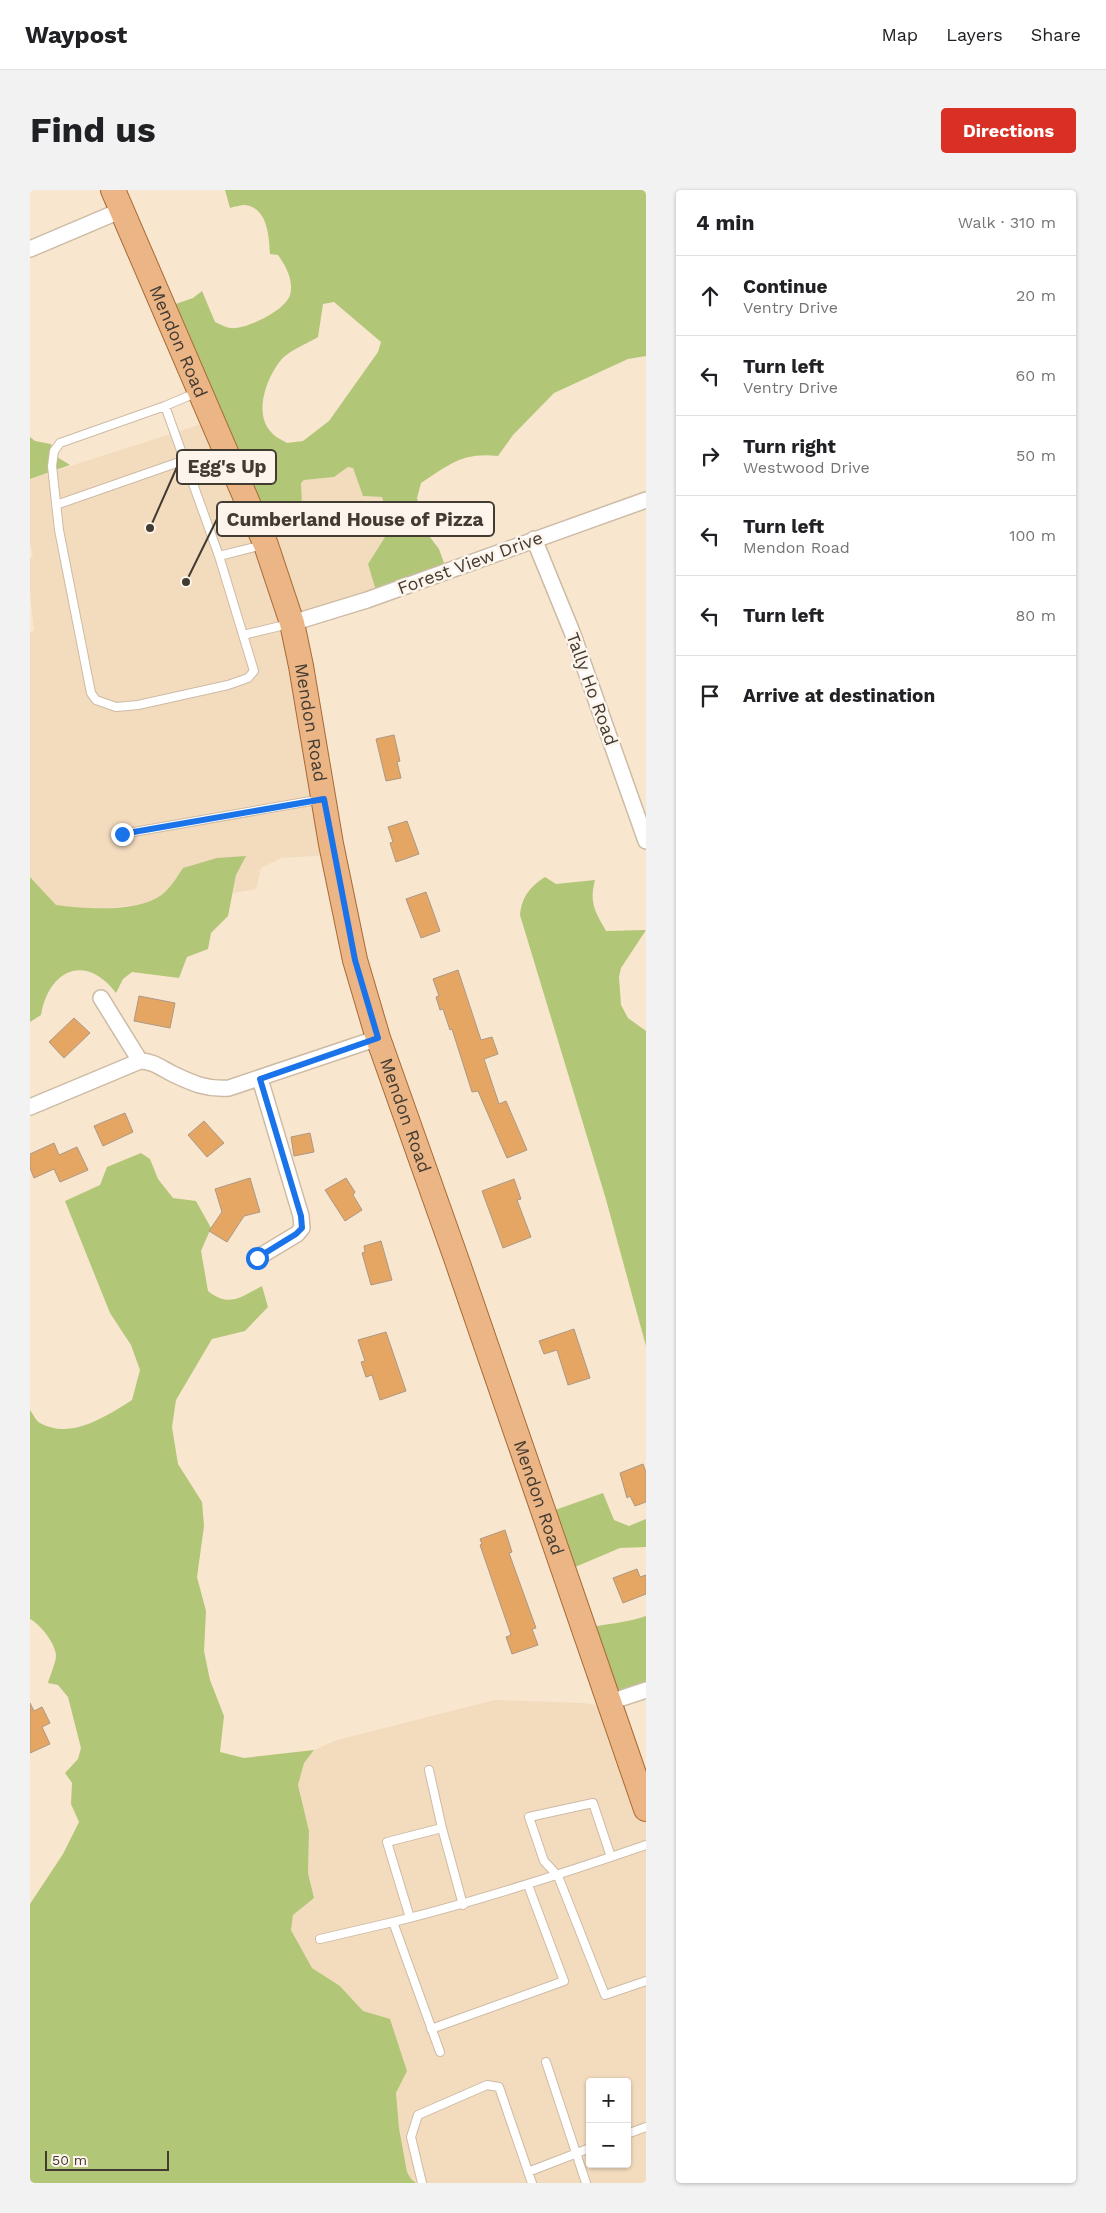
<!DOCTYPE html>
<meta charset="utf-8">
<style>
body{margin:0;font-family:"Work Sans",sans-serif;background:#f2f2f2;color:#202124}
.controls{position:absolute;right:15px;bottom:15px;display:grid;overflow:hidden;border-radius:5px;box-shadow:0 1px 4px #0004}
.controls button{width:45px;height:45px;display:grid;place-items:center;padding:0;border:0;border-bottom:1px solid #e0e0e0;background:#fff;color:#202124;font:25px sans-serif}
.scale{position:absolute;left:15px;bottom:12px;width:124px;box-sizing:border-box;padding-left:5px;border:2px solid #423b32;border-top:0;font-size:14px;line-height:18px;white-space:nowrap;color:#423b32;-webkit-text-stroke:4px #fdf5ec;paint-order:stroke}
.stop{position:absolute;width:15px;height:15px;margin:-11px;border:4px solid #1a73e8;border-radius:50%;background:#fff}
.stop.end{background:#1a73e8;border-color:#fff;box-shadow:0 1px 5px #0008}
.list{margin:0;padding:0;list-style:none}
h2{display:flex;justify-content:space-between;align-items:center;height:65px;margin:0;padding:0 20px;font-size:21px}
h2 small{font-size:16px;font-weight:400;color:#757577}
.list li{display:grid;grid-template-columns:32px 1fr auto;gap:15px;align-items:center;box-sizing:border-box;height:80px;padding:0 20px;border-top:1px solid #e0e0e0}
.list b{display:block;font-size:19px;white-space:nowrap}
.list p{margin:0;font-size:16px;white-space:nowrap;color:#757577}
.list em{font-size:16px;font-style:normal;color:#757577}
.icon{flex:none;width:28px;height:28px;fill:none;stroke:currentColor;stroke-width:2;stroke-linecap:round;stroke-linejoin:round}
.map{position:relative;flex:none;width:616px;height:1993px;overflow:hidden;border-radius:5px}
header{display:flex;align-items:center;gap:30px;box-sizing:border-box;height:70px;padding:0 25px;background:#fff;border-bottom:1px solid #e0e0e0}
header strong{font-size:24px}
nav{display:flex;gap:28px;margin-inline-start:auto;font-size:18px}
.intro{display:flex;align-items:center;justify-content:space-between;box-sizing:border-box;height:120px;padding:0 30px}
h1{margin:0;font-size:35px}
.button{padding:12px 22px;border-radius:5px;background:#d93025;color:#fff;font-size:18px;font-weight:700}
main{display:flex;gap:30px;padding:0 30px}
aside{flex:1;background:#fff;border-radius:5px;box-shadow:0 1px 4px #0004}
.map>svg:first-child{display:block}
.built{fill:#f3dbbe;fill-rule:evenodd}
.green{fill:#b2c678;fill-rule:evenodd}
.building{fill:#e5a664;stroke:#ac9884}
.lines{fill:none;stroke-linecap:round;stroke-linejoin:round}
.service-casing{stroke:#cdbba5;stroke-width:10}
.minor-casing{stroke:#cdbba5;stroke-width:18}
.primary-casing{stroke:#a76a34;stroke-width:26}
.service{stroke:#fff;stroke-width:8}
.minor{stroke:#fff;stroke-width:15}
.primary{stroke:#ebb586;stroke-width:24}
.route{stroke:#1a73e8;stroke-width:6}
.labels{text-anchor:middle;stroke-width:5;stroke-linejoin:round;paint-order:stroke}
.street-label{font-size:18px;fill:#423b32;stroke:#fdf5ec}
.leader{fill:none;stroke:#423b32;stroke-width:2}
.callout-dot{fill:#423b32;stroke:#fdf5ec;stroke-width:2}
.callout{fill:#fdf5ec;stroke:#423b32;stroke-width:2}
.callout-label{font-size:19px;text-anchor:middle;font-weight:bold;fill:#423b32}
</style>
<header>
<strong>Waypost</strong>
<nav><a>Map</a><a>Layers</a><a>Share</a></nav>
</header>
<div class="intro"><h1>Find us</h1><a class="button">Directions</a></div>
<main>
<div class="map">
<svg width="616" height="1993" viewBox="0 0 616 1993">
<rect width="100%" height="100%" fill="#f8e6cf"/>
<path class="built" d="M181 231 272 315 270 293 274 290 304 287 318 277H323L333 306 352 307 360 339 338 374 350 412 262 442 300 665 251 668 231 678 226 699 203 703 206 685 153 678 137 701 119 713 64 720 26 715 0 687V443L4 440 0 403V368L3 366 0 352V289Z
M465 1510 553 1513 573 1516 616 1628V1993H386L381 1989 377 1982 369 1938 366 1903 377 1881 360 1830 333 1821 310 1796 282 1778 261 1740 263 1725 284 1708 278 1683 279 1641 268 1595 274 1573 284 1560 307 1550ZM560 1892H597V1974H560Z"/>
<path class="green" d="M195 0H616V166L598 169 524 203 483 245 468 266C432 262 419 275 391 293L387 308 396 342 409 359 419 387 349 411 338 374 360 339 352 307 333 306 323 278 318 277 304 287 274 290 271 293 272 315 227 326 134 118 163 108 172 101 185 132C190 134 195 137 200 138 215 140 255 121 260 105 264 91 256 76 248 65L240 64C239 47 238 18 215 15 211 15 204 17 200 18ZM304 112 351 152 348 162 299 231 273 251 257 253C252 250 245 247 241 242 223 223 237 187 251 170 257 162 278 153 288 147L293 114Z
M0 247 5 251 21 254 24 265 40 275 0 289Z
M216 666 206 685 198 726 181 743 178 759 157 767 149 788 102 782 93 789 86 803C56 763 19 779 11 825L0 832V687L26 715C55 719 115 724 137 700 143 694 148 685 153 678L187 668Z
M515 687 526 694 565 690C559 713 565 721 576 741L616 740 591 778 589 787 591 815 598 828 616 841V1156L575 1006 490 725C492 706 500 697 515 687Z
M111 963 120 969 128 989 143 1008 166 1011 181 1038 171 1061 178 1101C199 1118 211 1107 232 1096L238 1117 215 1141 182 1149 146 1210 142 1237 148 1274 172 1312 174 1336 167 1387 176 1421 174 1461 180 1490 194 1526 190 1562 214 1568 284 1560 274 1573 268 1595 279 1641 278 1683 284 1708 263 1725 261 1740 282 1778 310 1796 333 1821 360 1829 377 1881 366 1903 369 1938 377 1982 381 1989 386 1993H0V1714L33 1664 49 1632 41 1614 42 1593 35 1583 48 1569 51 1558 38 1507 28 1495 18 1493C20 1485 26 1473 26 1465 25 1453 10 1434 0 1429V1220C3 1224 6 1231 10 1233 41 1250 75 1227 102 1210L110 1180 101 1155 80 1123 35 1011 70 995 77 977Z
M573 1303 584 1330 599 1336 616 1329V1357L590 1358 538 1380 511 1325Z
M616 1426V1506L589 1515 552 1440C573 1433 595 1434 616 1426Z"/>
<path class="building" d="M364 545 370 571 367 572 371 588 356 591 346 549Z
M377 631 389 664 366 672 360 653 363 652 358 637Z
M396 702 410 741 391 748 376 709Z
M428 780 451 850 462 847 468 864 454 869 469 914 476 911 497 960 477 968 448 901 442 902 422 839 420 840 413 819 410 820 406 807 409 806 403 789Z
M109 806 145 813 140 838 104 831Z
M44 828 60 843 34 868 19 852Z
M95 923 103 942 73 956 64 936Z
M174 931 194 953 177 967 158 945Z
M280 943 284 962 264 966 261 947Z
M24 953 29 965 47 957 58 980 30 992 24 979 4 988 0 978V964Z
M220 988 230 1022 214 1026 197 1052 179 1041 192 1022 185 999Z
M316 988 325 1002 323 1005 332 1020 315 1031 295 1000Z
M484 989 491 1009 487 1010 501 1047 473 1058 452 1001Z
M351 1051 362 1090 341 1095 332 1063 335 1062 334 1056Z
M544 1139 560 1188 538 1195 527 1160 514 1164 509 1151Z
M356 1142 376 1201 350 1210 342 1185 336 1187 331 1172 335 1171 328 1150Z
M613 1274 616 1282V1312L605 1316 600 1306 597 1308 590 1283Z
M475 1340 482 1362 479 1363 506 1438 502 1439 508 1455 482 1464 476 1447 481 1445 450 1355 452 1354 450 1349Z
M607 1379 610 1387 616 1385V1404L593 1413 583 1388Z
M0 1513 4 1521 12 1517 20 1533 12 1537 20 1554 0 1563Z"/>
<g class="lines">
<defs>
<path id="service" d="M135 216 189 366 224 481 218 488 198 495 108 515 86 517 66 510 61 503 29 340 22 276 24 261 30 253 135 216 168 202
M26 315 155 270
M189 366 233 355
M213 445 259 434
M92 644 292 609
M399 1580 412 1638
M581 1667 563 1613 499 1627 514 1671 528 1686 575 1805 616 1791
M380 1728 357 1652 412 1638 433 1715
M290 1749 363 1732
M401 1839 534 1791 498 1695
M410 1862 363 1732C449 1711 532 1684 616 1655
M516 1872 556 1993
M597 1944 616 1937
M498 1982 560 1958
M392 1993 381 1947 388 1925 457 1895 469 1897 502 1993"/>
<path id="minor" d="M0 59 92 20
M504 349 542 442 616 651
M262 433 337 410 616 310
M71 808 110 871
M0 917 110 871C123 871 131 878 143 884 162 893 177 900 199 898L348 848
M227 1068 267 1044 272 1038 271 1026 230 889
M580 1512 616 1500"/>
<g id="primary">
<path id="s1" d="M83 0 236 355 262 433 271 476 301 654 325 770 348 848 426 1068 616 1619"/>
</g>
</defs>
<use href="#service" class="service-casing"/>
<use href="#minor" class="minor-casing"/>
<use href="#primary" class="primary-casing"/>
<use href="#service" class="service"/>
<use href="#minor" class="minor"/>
<use href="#primary" class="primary"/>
</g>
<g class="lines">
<path class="route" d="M92 644 294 609 325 770 348 848 230 889 271 1026 272 1038 266 1044 227 1068"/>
</g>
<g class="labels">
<g class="street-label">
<text dy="6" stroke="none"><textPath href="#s1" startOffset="165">Mendon Road</textPath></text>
<text transform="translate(440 373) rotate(-20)" y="6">Forest View Drive</text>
<text transform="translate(562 499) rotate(70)" y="6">Tally Ho Road</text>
<text dy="6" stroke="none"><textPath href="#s1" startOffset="570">Mendon Road</textPath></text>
<text dy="6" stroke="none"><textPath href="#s1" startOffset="975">Mendon Road</textPath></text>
<text dy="6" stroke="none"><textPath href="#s1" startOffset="1380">Mendon Road</textPath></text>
</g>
</g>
<path class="leader" d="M120 338L147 277M156 392L187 329"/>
<g class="callout-dot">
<circle cx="120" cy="338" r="5"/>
<circle cx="156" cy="392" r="5"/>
</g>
<g class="callout">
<rect x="147" y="260" width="99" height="34" rx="5"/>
<rect x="187" y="312" width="277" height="34" rx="5"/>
</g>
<g class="callout-label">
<text x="197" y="283">Egg's Up</text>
<text x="325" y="336">Cumberland House of Pizza</text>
</g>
</svg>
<div class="controls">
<button>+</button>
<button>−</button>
</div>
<div class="scale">50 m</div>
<div class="stop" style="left:227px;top:1068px"></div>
<div class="stop end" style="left:92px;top:644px"></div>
</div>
<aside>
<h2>4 min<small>Walk · 310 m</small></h2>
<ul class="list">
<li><svg class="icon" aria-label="ahead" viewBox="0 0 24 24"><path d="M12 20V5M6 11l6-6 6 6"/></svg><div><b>Continue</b><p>Ventry Drive</p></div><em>20 m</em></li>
<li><svg class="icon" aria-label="left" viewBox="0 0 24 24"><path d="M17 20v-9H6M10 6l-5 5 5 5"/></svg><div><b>Turn left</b><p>Ventry Drive</p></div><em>60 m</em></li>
<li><svg class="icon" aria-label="right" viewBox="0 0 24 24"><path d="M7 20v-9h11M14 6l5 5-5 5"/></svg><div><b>Turn right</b><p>Westwood Drive</p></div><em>50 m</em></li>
<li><svg class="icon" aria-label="left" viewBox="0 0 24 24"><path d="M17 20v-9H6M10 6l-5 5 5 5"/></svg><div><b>Turn left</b><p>Mendon Road</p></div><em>100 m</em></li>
<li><svg class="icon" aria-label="left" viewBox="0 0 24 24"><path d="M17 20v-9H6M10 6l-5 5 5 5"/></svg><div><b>Turn left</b></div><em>80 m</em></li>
<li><svg class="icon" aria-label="arrive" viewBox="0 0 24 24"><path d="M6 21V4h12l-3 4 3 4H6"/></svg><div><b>Arrive at destination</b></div></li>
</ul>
</aside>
</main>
